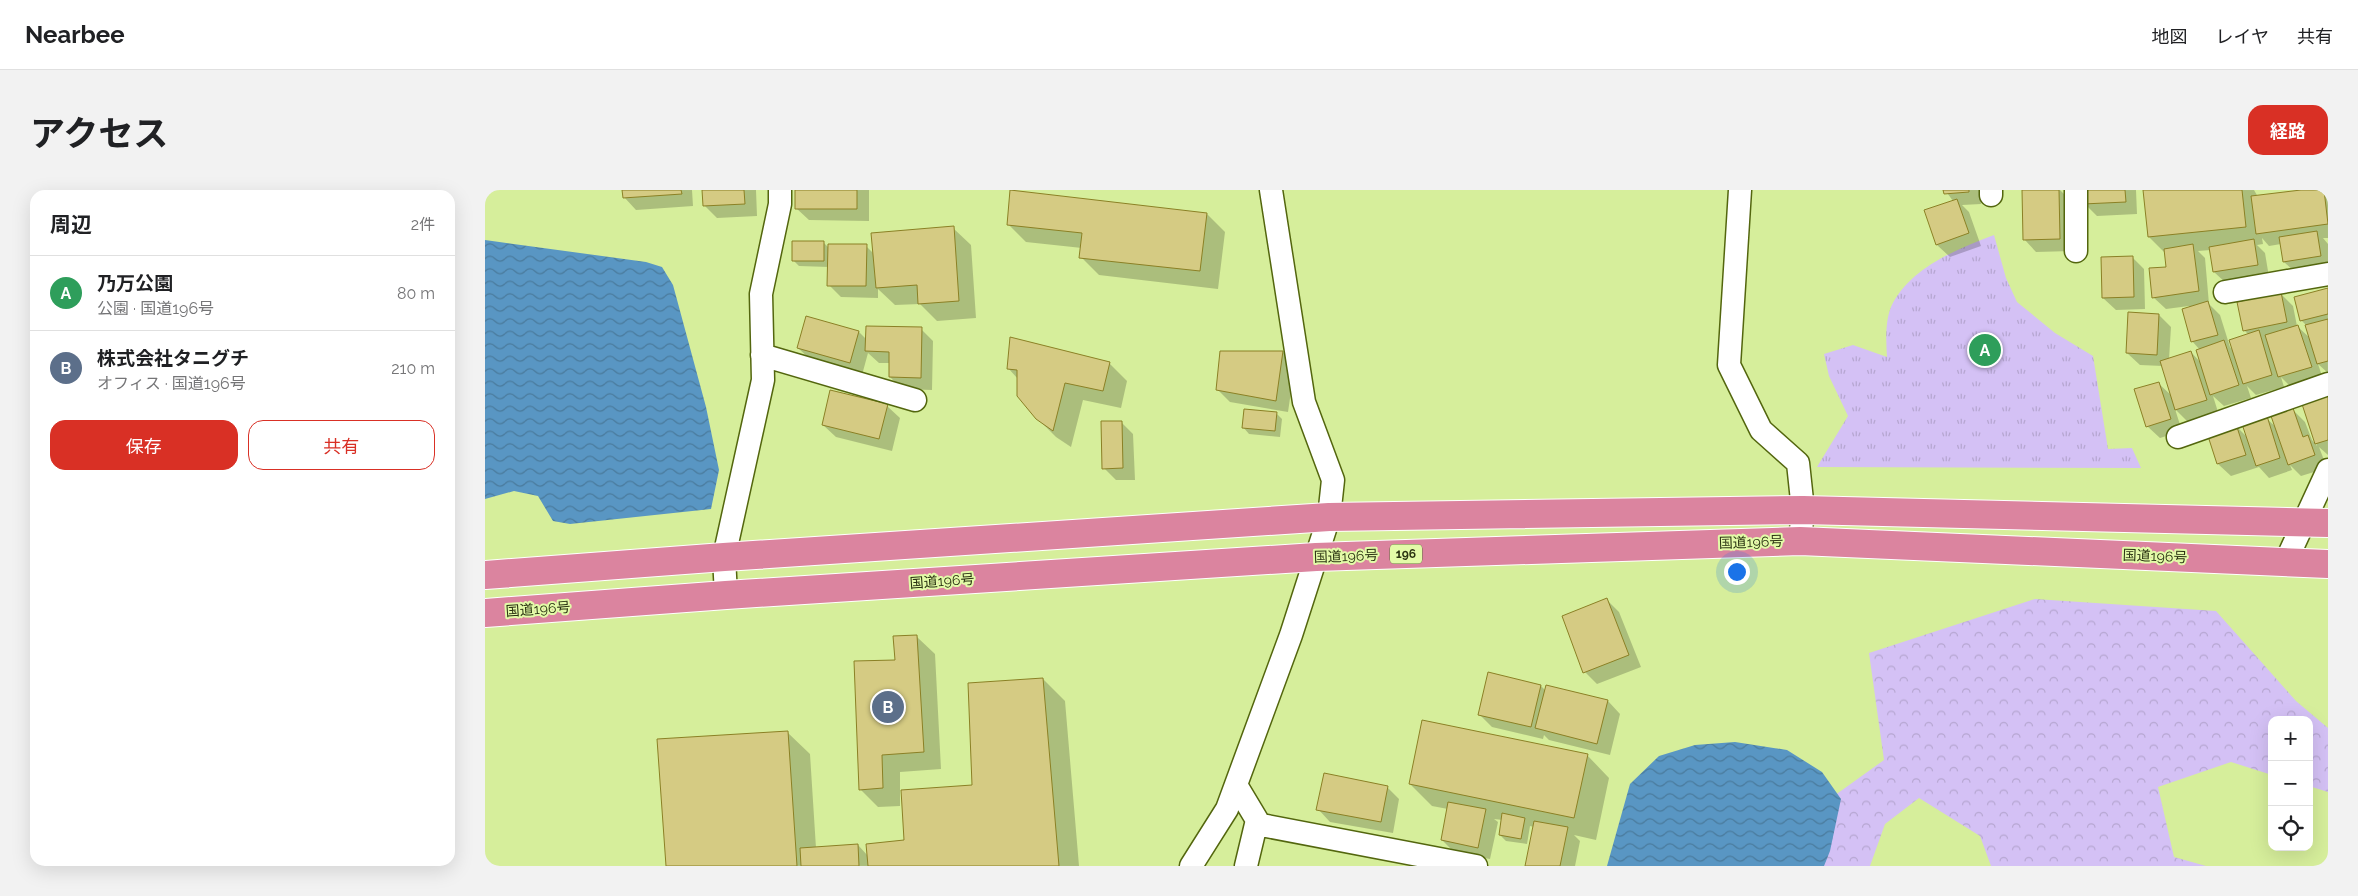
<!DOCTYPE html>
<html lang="ja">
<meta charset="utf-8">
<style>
body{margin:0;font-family:Raleway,"Noto Sans JP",sans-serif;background:#f2f2f2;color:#202124}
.controls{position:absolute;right:15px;bottom:15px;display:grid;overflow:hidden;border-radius:10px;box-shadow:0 5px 20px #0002}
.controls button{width:45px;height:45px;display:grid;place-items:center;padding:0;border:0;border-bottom:1px solid #e0e0e0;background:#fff;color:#202124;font:25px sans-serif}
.you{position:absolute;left:1251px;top:381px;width:18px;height:18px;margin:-12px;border:4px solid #fff;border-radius:50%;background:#1a73e8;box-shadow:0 0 0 8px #1a73e833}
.badge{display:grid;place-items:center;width:32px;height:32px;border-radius:50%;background:#d93025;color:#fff;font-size:16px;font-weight:700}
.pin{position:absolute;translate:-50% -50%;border:2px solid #fff;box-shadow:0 1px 5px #0006}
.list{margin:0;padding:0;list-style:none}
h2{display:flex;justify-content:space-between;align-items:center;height:65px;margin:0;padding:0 20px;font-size:21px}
h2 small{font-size:16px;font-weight:400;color:#757577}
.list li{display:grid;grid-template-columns:32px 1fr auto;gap:15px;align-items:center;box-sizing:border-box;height:75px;padding:0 20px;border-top:1px solid #e0e0e0}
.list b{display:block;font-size:19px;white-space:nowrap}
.list p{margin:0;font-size:16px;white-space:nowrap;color:#757577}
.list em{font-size:16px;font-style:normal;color:#757577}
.actions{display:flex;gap:10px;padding:15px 20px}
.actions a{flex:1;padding:11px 0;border:1px solid #d93025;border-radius:15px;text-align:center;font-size:18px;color:#d93025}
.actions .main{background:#d93025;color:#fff}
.icon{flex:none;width:28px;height:28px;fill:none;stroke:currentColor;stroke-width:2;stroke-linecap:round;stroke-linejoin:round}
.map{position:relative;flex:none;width:1843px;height:676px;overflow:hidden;border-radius:15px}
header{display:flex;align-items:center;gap:30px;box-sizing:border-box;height:70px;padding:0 25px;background:#fff;border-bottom:1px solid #e0e0e0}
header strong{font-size:24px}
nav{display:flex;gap:28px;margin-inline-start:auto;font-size:18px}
.intro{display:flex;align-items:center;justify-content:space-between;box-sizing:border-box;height:120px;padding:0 30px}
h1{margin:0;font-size:35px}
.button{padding:12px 22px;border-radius:15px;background:#d93025;color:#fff;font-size:18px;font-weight:700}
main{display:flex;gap:30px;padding:0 30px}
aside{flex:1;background:#fff;border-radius:15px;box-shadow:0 5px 20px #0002}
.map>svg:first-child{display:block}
.forest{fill:url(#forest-crowns)}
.park{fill:url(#park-tufts)}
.water{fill:url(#water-waves)}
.shadow{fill:#0003}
.building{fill:#d5cb83;stroke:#8b8025}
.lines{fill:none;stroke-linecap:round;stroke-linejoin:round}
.minor-casing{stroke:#53660e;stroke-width:25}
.trunk-casing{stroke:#fff;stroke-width:30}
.minor{stroke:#fff;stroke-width:22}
.trunk{stroke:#db849f;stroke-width:28}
.labels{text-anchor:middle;stroke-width:4;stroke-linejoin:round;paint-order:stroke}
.shield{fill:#e3fba8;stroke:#62703f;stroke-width:1}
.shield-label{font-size:12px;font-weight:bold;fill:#2b3412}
.street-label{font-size:14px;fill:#2b3412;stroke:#e3fba8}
</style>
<header>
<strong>Nearbee</strong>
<nav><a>地図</a><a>レイヤ</a><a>共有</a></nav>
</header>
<div class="intro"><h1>アクセス</h1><a class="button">経路</a></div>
<main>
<aside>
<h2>周辺<small>2件</small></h2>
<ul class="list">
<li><span class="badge" style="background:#2e9e5b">A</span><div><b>乃万公園</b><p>公園 · 国道196号</p></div><em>80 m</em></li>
<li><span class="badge" style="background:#5c6f8a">B</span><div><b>株式会社タニグチ</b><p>オフィス · 国道196号</p></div><em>210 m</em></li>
</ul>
<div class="actions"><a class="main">保存</a><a>共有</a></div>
</aside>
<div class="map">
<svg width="1843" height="676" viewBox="0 0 1843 676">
<defs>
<pattern id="forest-crowns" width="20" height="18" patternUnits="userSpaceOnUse" patternTransform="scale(1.25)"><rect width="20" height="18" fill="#d4c1f5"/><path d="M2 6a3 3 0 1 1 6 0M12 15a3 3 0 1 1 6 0" fill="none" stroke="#b6a6d1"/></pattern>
<pattern id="park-tufts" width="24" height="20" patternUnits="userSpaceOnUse" patternTransform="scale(1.25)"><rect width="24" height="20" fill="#d4c1f5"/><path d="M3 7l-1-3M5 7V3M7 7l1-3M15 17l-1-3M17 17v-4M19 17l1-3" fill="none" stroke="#b6a6d1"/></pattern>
<pattern id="water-waves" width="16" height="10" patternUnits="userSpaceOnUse" patternTransform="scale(1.25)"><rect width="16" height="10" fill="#5996c3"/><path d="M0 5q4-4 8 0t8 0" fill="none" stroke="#4a7b9d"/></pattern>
</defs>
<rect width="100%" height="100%" fill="#d6ee9b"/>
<path class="forest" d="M1550 409 1731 421 1811 511 1843 538V602L1824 596V530H1787V585L1746 572 1673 597 1689 667 1721 676H1506L1495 646 1434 608 1400 634 1385 676H1267L1307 636 1399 570 1384 463Z"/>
<path class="park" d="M1509 45 1521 88 1532 112 1570 143 1608 166 1623 259 1647 258 1656 278 1332 277 1363 226 1344 186 1339 164 1368 155 1402 167C1401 151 1400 132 1406 117 1424 78 1472 59 1509 45Z"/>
<path class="water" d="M0 50 161 72 177 77 188 95 221 217 234 280 226 319 85 334 68 331 53 306 29 301 0 309Z
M1250 552 1302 560 1337 582 1356 609 1345 661 1339 676H1122L1145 594 1174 566 1210 555Z"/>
<path class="shadow" d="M139 0H207L208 16 151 20 139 7Z
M219 0H271L272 26 232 28 219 15Z
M311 0H384V31L324 30 311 18Z
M1460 0H1495L1496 14 1477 15 1484 22 1496 56 1465 67 1452 55 1441 21 1468 11Z
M1538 0H1575L1586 11 1587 61 1551 62 1539 49Z
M1599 0H1651L1652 24 1612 26 1600 14Z
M1659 0H1769L1773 7 1826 0H1839L1843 4V48H1838L1843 54V79L1812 84 1799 72 1796 54 1784 56 1777 48 1778 54 1772 55 1780 63 1784 87 1742 94 1729 82 1726 60 1713 61 1720 68 1724 114 1735 125 1745 157 1749 162 1764 145 1759 140 1796 104 1808 116 1812 136 1826 149 1822 136 1816 130 1843 100V183L1833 174 1838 189 1807 198 1796 187 1799 197 1771 205 1762 196 1766 208 1739 216 1728 206 1733 222 1703 232 1690 219 1697 241 1675 248 1662 236 1673 193 1687 206 1678 176 1655 175 1642 163 1674 125 1686 137 1684 169 1706 162 1716 173 1715 160 1707 151 1704 116 1681 119 1668 107 1682 78 1680 63 1664 47Z
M722 24 740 42 733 99 614 85 596 67 597 58 541 52 523 34Z
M468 38 486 55 491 128 452 131 435 114 410 115 393 99V108L356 107 344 95V77L314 76 308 70 338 52 344 58 381 56 389 64Z
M1647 67 1659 79 1660 119 1631 120 1618 108Z
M436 139 448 151 447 200 417 199 405 187V173H394L383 163 377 185 326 170 313 158 374 142 382 150Z
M736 162H798L810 174 803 222 745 212 732 199Z
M624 173 642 191 636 218 598 210 586 257 571 247 552 228 533 189 523 178Z
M1843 203V265L1834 257 1842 278 1816 286 1805 275 1807 280 1784 288 1774 277 1746 286 1733 274 1751 236 1762 247 1781 228 1792 238 1808 220 1820 232 1827 250 1832 256 1818 211Z
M402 216 415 228 407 261 351 247 338 235Z
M791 223 797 229 795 247 764 244 758 237Z
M636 232 648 244 650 290H631L619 278Z
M1122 410 1134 422 1156 477 1112 494 1100 482Z
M432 447 450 464 456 579 415 582V616L393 617 375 599 411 471Z
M558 489 580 511 594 676H182L302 542 325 564 331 658 373 655 383 666 421 651 488 597Z
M1056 496 1061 501 1062 497 1123 511 1135 524 1125 565 1064 550 1059 545 1058 549 1007 537 994 524Z
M1102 565 1124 588 1111 650 1089 645 1095 651 1090 676H1041L1049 637 1045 636 1042 654 1021 651 1015 645 1018 630 1009 629 1013 632 1005 669 969 662 957 650 963 619 947 616 925 594Z
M902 597 914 609 908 643 845 632 833 619Z"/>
<path class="building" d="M137 0H196L197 4 138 8Z
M217 0H259L260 14 218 16Z
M310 0H372V19H310Z
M525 0 722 23 715 81 594 68 597 43 522 35Z
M1458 0H1484V2L1459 4Z
M1537 0H1574L1575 49 1538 50Z
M1598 0H1640L1641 12 1598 14Z
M1658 0H1757L1761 37 1663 47Z
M1816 0H1839L1843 34 1771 44 1766 6Z
M1472 9 1484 43 1451 55 1439 20Z
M469 36 474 111 433 114 432 95 391 98 386 43Z
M1832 41 1836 66 1798 72 1794 47Z
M1769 49 1773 75 1728 82 1724 57Z
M307 51H339V71H307Z
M343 54H382L381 96H342Z
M1708 54 1714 101 1667 108 1664 78 1681 77 1679 59Z
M1648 66 1649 107 1617 108 1616 67Z
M1843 98V124L1815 131 1809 107Z
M1796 102 1802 132 1758 141 1752 112Z
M1723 111 1733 145 1706 152 1697 119Z
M1643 122 1674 124 1672 165 1641 163Z
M321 126 374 141 365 173 312 158Z
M1843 129V171L1832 174 1820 135Z
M1813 135 1827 177 1793 187 1780 145Z
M381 136 437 137 436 188 404 187V162L380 161Z
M1774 140 1787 185 1758 194 1744 150Z
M525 147 625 172 618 201 580 193 568 241 551 229 532 206V180L522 179Z
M1739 150 1754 195 1725 205 1711 160Z
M735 161H798L791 211 731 200Z
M1706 161 1722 210 1690 220 1675 171Z
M1674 192 1686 229 1661 237 1649 199Z
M345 200 403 214 394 249 337 235Z
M1843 202V250L1830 254 1816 211Z
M1808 218 1818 247 1823 245 1830 265 1803 275 1786 226Z
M759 219 792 222 790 241 757 238Z
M1782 226 1795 268 1771 276 1757 234Z
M616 231H637L638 278 617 279Z
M1751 234 1761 265 1732 274 1722 243Z
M1122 408 1144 465 1098 483 1077 426Z
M432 445 439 562 397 565 398 598 374 600 369 471 410 470 408 446Z
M1003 482 1056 495 1046 537 993 525Z
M558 488 574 676H383L381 654 419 650 416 600 487 595 483 493Z
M1061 495 1123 510 1112 554 1050 538Z
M937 530 1103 564 1089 628 924 594Z
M303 541 312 676H181L172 549Z
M839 583 903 596 896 632 831 620Z
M963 612 1001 619 993 658 956 650Z
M1017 623 1040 628 1036 649 1014 645Z
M1049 631 1083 637 1075 676H1040Z
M373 654 374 676H316L315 658Z"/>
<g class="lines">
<defs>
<path id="minor" d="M1255 0 1244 175 1276 240 1313 273 1318 320 1315 351
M1506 0V5
M1591 0V61
M1740 102 1843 84
M277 165 430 210
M1693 247 1843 194
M1801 371 1843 280
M241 405 239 367 278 190 276 104 295 14V0
M751 595 772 630 761 676
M771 634 991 676
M706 676 742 619 806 445 844 327 848 290 819 212 786 0"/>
<path id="trunk" d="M0 385 239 367 844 327 1318 320 1843 333
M0 423 241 405 831 367 1315 351 1843 374"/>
</defs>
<use href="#minor" class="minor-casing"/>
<use href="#trunk" class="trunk-casing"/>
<use href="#minor" class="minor"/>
<use href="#trunk" class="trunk"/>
</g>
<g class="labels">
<rect class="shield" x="905" y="354.5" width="32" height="19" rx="4"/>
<g class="shield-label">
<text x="921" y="368">196</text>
</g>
<g class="street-label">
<text transform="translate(1266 352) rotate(-2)" y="5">国道196号</text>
<text transform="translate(861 366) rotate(-2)" y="5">国道196号</text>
<text transform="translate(1670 366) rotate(2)" y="5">国道196号</text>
<text transform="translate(457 391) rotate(-4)" y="5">国道196号</text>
<text transform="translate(53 419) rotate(-4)" y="5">国道196号</text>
</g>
</g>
</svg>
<div class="controls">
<button>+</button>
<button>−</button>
<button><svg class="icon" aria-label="locate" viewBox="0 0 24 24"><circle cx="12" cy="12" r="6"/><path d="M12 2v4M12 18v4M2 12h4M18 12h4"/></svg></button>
</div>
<div class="you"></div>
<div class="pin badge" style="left:1500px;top:160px;background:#2e9e5b">A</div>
<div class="pin badge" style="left:403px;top:517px;background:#5c6f8a">B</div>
</div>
</main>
